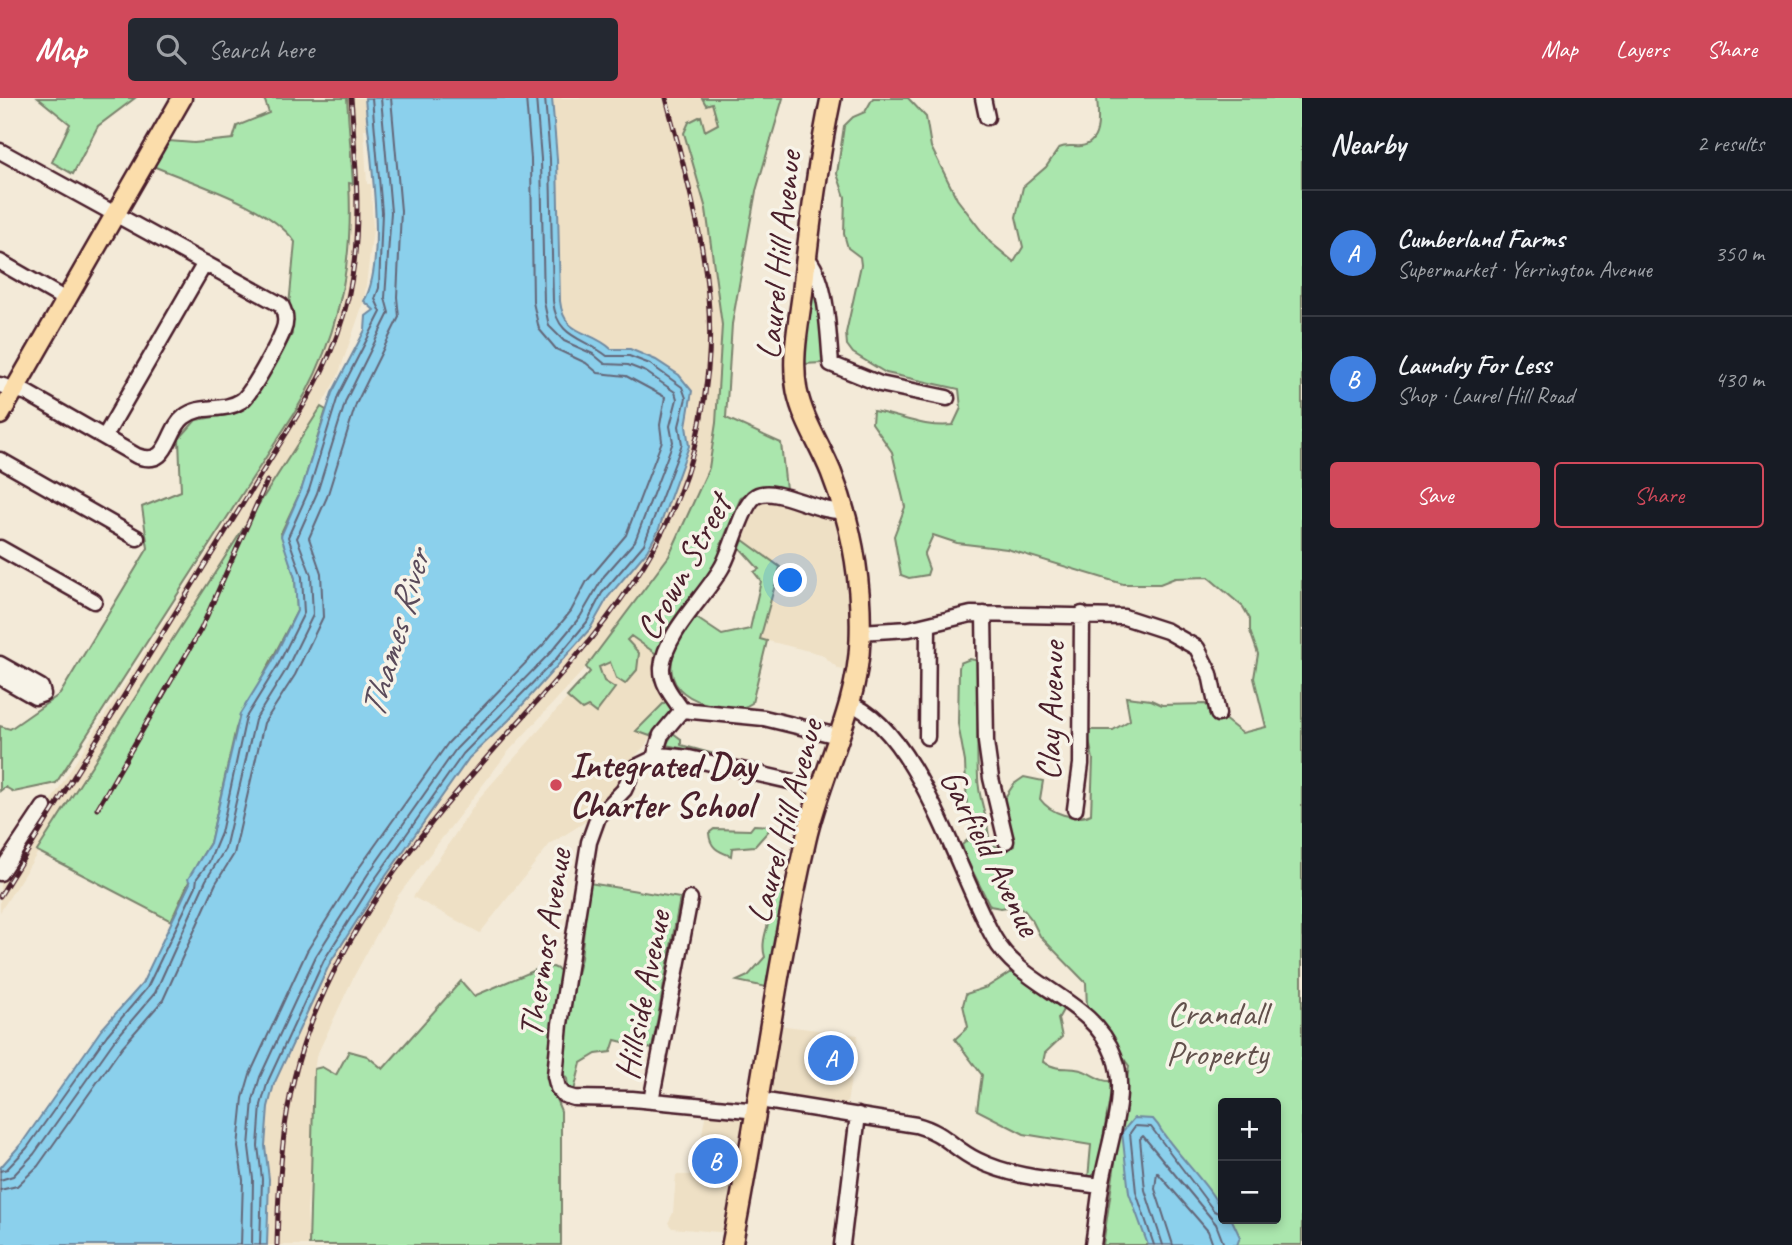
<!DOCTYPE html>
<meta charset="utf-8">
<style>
body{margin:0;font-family:Caveat,sans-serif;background:#242831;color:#f1f3f6}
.controls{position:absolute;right:21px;bottom:21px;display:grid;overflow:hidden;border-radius:7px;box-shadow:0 4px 10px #0003}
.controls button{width:63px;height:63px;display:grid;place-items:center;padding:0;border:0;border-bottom:2px solid #363941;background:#171b24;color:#f1f3f6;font:35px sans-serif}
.you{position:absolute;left:791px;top:483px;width:24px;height:24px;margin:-18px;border:5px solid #fff;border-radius:50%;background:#1a73e8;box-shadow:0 0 0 10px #1a73e833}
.badge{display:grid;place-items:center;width:46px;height:46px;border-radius:50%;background:#d1495b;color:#fff;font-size:23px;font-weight:700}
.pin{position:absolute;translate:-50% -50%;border:4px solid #fff;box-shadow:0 2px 7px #0006}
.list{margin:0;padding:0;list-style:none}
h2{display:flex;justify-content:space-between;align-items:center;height:91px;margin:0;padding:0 28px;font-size:30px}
h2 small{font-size:23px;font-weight:400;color:#9ea1a6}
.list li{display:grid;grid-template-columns:46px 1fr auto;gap:21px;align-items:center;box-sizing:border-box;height:126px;padding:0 28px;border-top:2px solid #363941}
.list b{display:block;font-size:26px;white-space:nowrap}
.list p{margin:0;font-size:23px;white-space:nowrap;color:#9ea1a6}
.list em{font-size:23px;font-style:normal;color:#9ea1a6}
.actions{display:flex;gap:14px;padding:21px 28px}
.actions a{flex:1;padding:16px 0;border:2px solid #d1495b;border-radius:7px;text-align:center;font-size:24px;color:#d1495b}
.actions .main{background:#d1495b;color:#fff}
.icon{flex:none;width:38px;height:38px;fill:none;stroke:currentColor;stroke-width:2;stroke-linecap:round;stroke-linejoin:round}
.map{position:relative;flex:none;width:1302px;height:1147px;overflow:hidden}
header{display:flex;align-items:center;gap:42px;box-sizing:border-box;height:98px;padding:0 35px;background:#d1495b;color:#fff}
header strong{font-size:33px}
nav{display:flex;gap:38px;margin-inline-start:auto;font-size:24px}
.search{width:490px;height:63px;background:#242831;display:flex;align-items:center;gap:18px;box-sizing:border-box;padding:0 24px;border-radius:7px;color:#9ea1a6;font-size:26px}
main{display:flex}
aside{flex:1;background:#171b24}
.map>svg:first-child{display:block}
.built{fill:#eee0c5}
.green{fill:#aae6ad;stroke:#7a826c;stroke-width:2;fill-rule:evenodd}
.water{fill:#8bd0ec;stroke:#71899f;stroke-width:2}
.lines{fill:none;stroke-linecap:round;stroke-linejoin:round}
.shore{stroke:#646678;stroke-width:2}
.minor-casing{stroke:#4a1f2b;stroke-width:19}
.major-casing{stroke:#4a1f2b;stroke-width:23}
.highway-casing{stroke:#4a1f2b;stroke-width:24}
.minor{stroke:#f7f3e8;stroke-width:14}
.major{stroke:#fbddab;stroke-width:18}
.highway{stroke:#fbddab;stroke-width:19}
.rail-casing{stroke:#4a1f2b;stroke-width:5}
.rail{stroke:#f7f3e8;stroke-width:2.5;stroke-dasharray:8;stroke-linecap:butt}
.poi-dot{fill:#d1495b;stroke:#f7f3e8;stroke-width:2.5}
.labels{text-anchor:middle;stroke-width:7;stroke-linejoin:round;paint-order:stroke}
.street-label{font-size:35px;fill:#4a1f2b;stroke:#f7f3e8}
.poi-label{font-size:35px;font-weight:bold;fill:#4a1f2b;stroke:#f7f3e8;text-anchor:start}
.park-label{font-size:35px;fill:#62514c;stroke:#f7f3e8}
.water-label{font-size:37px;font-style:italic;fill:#5a4b5b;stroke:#f7f3e8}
</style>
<header>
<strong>Map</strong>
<div class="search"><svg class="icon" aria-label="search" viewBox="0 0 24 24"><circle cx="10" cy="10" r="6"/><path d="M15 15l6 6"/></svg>Search here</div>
<nav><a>Map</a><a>Layers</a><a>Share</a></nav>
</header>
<main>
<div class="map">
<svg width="1302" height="1147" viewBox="0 0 1302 1147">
<rect width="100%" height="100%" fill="#f3ead8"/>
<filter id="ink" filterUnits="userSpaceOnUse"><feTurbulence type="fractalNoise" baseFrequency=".0143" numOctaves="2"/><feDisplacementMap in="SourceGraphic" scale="14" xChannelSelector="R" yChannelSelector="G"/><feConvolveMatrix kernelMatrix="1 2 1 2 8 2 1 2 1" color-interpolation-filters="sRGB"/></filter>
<g filter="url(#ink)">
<path class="built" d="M347 0H365L367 31H364L367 86H371L373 132 364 203 338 278 314 321 0 814V784L299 309 324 259 341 206 350 155 349 85H353Z
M552 0H712L718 26 733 203 719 378 669 458 591 564 508 654 397 799 354 878 316 959 311 998 313 1036 307 1113 309 1147H267L269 1081 265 1048 268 1006 274 986 330 865 381 785 469 660 561 566 593 528 617 487 647 453 689 348 686 328 692 306 686 283 653 260 630 251 611 252 601 242 573 230 563 220 560 203 557 61Z
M770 402 829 420H839L848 460 854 533 847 573 839 571 821 556 760 541 780 469 743 442 755 408Z
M630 538 655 555 654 581 666 604 636 633 650 638 645 648 620 674 621 685 613 696 598 708 590 721 550 746 480 835 413 799 480 699 593 571 612 563Z
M777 927 858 937 844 1024 766 1011Z
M706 1013 751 1018 730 1135 672 1130 668 1125 673 1115 676 1077H695Z"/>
<path class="green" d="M38 0H135L98 28 73 76 52 64 70 26Z
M264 0H347L353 86 349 85C354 168 338 243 295 314L56 685 14 694 5 689 0 693V628L10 631 60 596 148 450 142 409 181 393 179 341 196 322 233 316 248 308 267 280 292 236 289 208 295 144C269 107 195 86 153 68L169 43 194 45 233 41 237 28 269 15Z
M702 0H783L756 93 732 226 726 320 781 345 786 391 762 389 741 399 719 452 724 457 663 554 674 611 650 638 636 633 666 603 654 581 655 555 631 538 627 542 639 555 637 572 625 586 616 580 610 564 599 569 604 583 615 590 596 615 588 609 582 612 567 599 590 574 586 569 669 458 709 370 716 325 722 227 706 111 684 35 689 24 701 18 705 33 718 26 712 5 706 7Z
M873 0H908L926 19 931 49 957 101 990 144 1014 164 1023 149 1016 119 1023 89 1046 69 1059 50C1067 46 1073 49 1081 48 1103 45 1098 16 1097 0H1302V1147H1103L1129 968 1087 910 1086 885 1040 838 1032 822 1024 812 1013 808 1001 810 990 808 966 760 962 747 975 735 967 712 965 664 958 626 959 570 960 565 970 561 979 563C979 602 976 640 978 679 978 702 989 720 989 743L1004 754 1014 748 1004 701 1014 686 1024 679 1043 683 1040 701C1050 715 1075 724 1091 716L1093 661 1088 638 1090 632H1113L1130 622 1126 599 1151 602 1162 607 1205 606 1242 635 1266 629 1254 580 1258 556 1250 533V521L1243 509 1208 479 1175 480 1160 486H1123L1007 451 957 445 933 437 924 457 929 471 927 477 909 480 901 477 894 438 905 409 892 354 872 325 873 313C902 318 922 330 953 327L961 310 959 291 886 275 853 255 847 247 846 235 861 167 860 159 848 150 844 136 845 99 837 76 844 28 853 19 865 14ZM1223 1005H1276V1121H1223Z
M812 170 824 238 822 265 803 266Z
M321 309 326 312 302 390 281 435 295 480 297 513 236 630 210 745 197 766 171 823 37 753Z
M743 442 780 469 760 541 767 543 752 605C740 613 728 611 715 608 657 595 664 558 695 519L722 537 750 531 761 483 754 474 759 471 740 450Z
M673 635 681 641V647L732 661 666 647Z
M754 727 773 728 755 748 732 750 731 758C718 753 710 750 709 735L714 731 750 732Z
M769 784 791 789 771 890 737 883 748 878 765 859C757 835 783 808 769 784Z
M589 785 680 800 652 951 615 942 611 954 596 956 581 965 574 993 568 989 567 981 559 971 567 913 581 860Z
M553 869 566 875 548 982 561 1013V1147H309L314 971 322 969 336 977 349 953 367 958 383 971 461 883 474 898 538 871Z
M1011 874 1064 910 1058 921 1062 939 1045 955 1043 964C1062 974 1064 968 1081 972 1092 975 1101 985 1113 983L1097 1074 1088 1081 1091 1047 1024 1036 977 1012 982 977 955 941 968 929 963 907 966 896 987 889Z"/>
<path class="water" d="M365 0H552L557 61 560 203C564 239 590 231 611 251H630L656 262 679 277 692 293 686 328 689 348 658 433 647 453 608 499 590 531 509 622 469 660 381 785 330 865 274 986 268 1009 265 1048 269 1081 267 1147H0V1070L22 1045 101 932 142 886 190 785 188 781 210 745 240 616 272 564 297 513 295 480 281 438 302 390 332 295 365 232 366 218 374 212 364 203C388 163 369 49 365 0Z
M1134 1020 1153 1021 1158 1027C1170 1051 1223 1099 1223 1121L1232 1122 1240 1139 1237 1147H1148L1129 1095 1122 1034Z"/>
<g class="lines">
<path class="shore" d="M0 1073 7 1071 27 1050 107 937 147 890 196 788 197 780 209 764 221 735 246 619 278 567 304 515 302 479 288 439 309 392 338 298 381 214 375 201 379 190 382 114 372 0
M0 1082 13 1078 34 1056 114 943 155 895 206 782 225 751 255 622 286 572 313 517 311 477 297 440 317 395 346 302 389 215 385 200 391 114 381 0
M0 1092 17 1088 38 1068 122 949 163 902 216 785 234 756 264 625 295 577 323 519 321 475 309 440 327 399 356 306 399 219 397 199 401 113 391 0
M241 1147 243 1082 238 1049 243 1000 250 976 307 853 359 770 448 645 543 547 571 513 587 483 626 437 662 343 660 327 665 299 626 278 598 275 586 265 556 251 539 231 533 204 531 61 526 0
M252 1147 253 1081 249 1049 253 1002 260 979 316 858 368 776 456 651 550 555 580 519 604 478 635 443 673 344 670 328 677 301 675 294 646 274 628 267 605 266 593 256 564 243 549 228 544 204 541 61 536 0
M260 1147 262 1081 258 1048 261 1007 268 983 324 862 375 781 463 656 556 561 587 524 602 495 644 446 682 346 679 328 686 300 682 289 650 266 629 258H607C583 239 557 241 553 203L550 61 545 0
M1154 1147 1136 1094 1130 1035 1135 1028 1151 1029 1214 1113 1223 1117
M1163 1147 1145 1092 1140 1041 1143 1038 1216 1126 1224 1147
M1173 1147 1155 1091 1157 1074 1208 1133 1213 1147"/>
<defs>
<path id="minor" d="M983 0 987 19
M0 53 281 207C286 216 287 224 283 233 278 246 251 297 241 303 223 315 201 305 184 319 166 333 170 370 137 358L27 295 0 287
M806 159C828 180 828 236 831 266L880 286 947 300
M0 164 66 202
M105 338 205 165
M0 362 137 440
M0 450 94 503
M984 516 986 644 991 680 1006 743
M860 534 909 531 971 516 1124 519 1167 533 1197 550 1210 576 1218 616
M0 566 41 589 43 596 35 599 0 579
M848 605C917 629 959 779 994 840 1022 890 1093 901 1114 958 1129 997 1107 1049 1101 1089 1098 1108 1096 1128 1093 1147
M838 638 764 620 682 612C673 599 661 586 662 569 665 535 706 498 722 469 732 453 742 406 756 398 775 387 819 416 844 413
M927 639 928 527
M654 660 661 637 682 612
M1075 711 1081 666 1082 516
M0 775 44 709
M760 1002 916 1027C946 1035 952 1050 977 1062 1015 1081 1059 1082 1101 1088
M651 1003 690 801
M758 1013 632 1001 574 1000 564 997 558 990 555 978 560 926 589 744 598 719 624 692 634 670 661 657 689 660 820 690
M842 1147 858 1017"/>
<path id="major" d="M0 317 182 0"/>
<path id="highway" d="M732 1147C759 1012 775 875 806 741 821 675 858 610 860 542 862 485 852 427 831 374 820 347 803 322 797 293 791 262 798 229 802 199 809 132 817 66 831 0"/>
</defs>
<use href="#minor" class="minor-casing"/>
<use href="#major" class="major-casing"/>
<use href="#highway" class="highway-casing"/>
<use href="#minor" class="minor"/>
<use href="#major" class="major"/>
<use href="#highway" class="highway"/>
<defs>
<path id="rail" d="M97 711 201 531 267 383
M0 798 302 310C368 201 360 121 351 0
M277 1147C279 1064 284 985 318 908 356 818 418 737 483 664 594 537 691 451 708 271 717 178 689 90 666 0"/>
</defs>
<use href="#rail" class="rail-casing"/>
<use href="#rail" class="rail"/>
</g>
</g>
<circle class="poi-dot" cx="556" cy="687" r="7"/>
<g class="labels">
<g class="street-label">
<text transform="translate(778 157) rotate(-84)" y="12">Laurel Hill Avenue</text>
<text transform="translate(683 469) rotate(-61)" y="12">Crown Street</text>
<text transform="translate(1050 613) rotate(-88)" y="12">Clay Avenue</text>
<text transform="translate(784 723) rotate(-75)" y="12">Laurel Hill Avenue</text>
<text transform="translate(991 754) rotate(63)" y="12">Garfield Avenue</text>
<text transform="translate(544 845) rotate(-81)" y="12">Thermos Avenue</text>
<text transform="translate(642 897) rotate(-79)" y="12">Hillside Avenue</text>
</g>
<g class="poi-label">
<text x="570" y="679">Integrated Day<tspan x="570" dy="40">Charter School</tspan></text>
</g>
<g class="park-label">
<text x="1217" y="927">Crandall<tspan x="1217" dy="40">Property</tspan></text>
</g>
<g class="water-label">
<text transform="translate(394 536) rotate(-74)" y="13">Thames River</text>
</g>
</g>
</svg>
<div class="controls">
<button>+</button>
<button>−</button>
</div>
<div class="you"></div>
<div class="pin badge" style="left:831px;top:960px;background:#3f7fe0">A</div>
<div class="pin badge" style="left:715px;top:1063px;background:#3f7fe0">B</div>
</div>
<aside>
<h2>Nearby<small>2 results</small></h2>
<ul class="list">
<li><span class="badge" style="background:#3f7fe0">A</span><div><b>Cumberland Farms</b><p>Supermarket · Yerrington Avenue</p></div><em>350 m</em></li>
<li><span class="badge" style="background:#3f7fe0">B</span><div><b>Laundry For Less</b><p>Shop · Laurel Hill Road</p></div><em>430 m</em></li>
</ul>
<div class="actions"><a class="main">Save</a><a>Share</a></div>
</aside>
</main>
